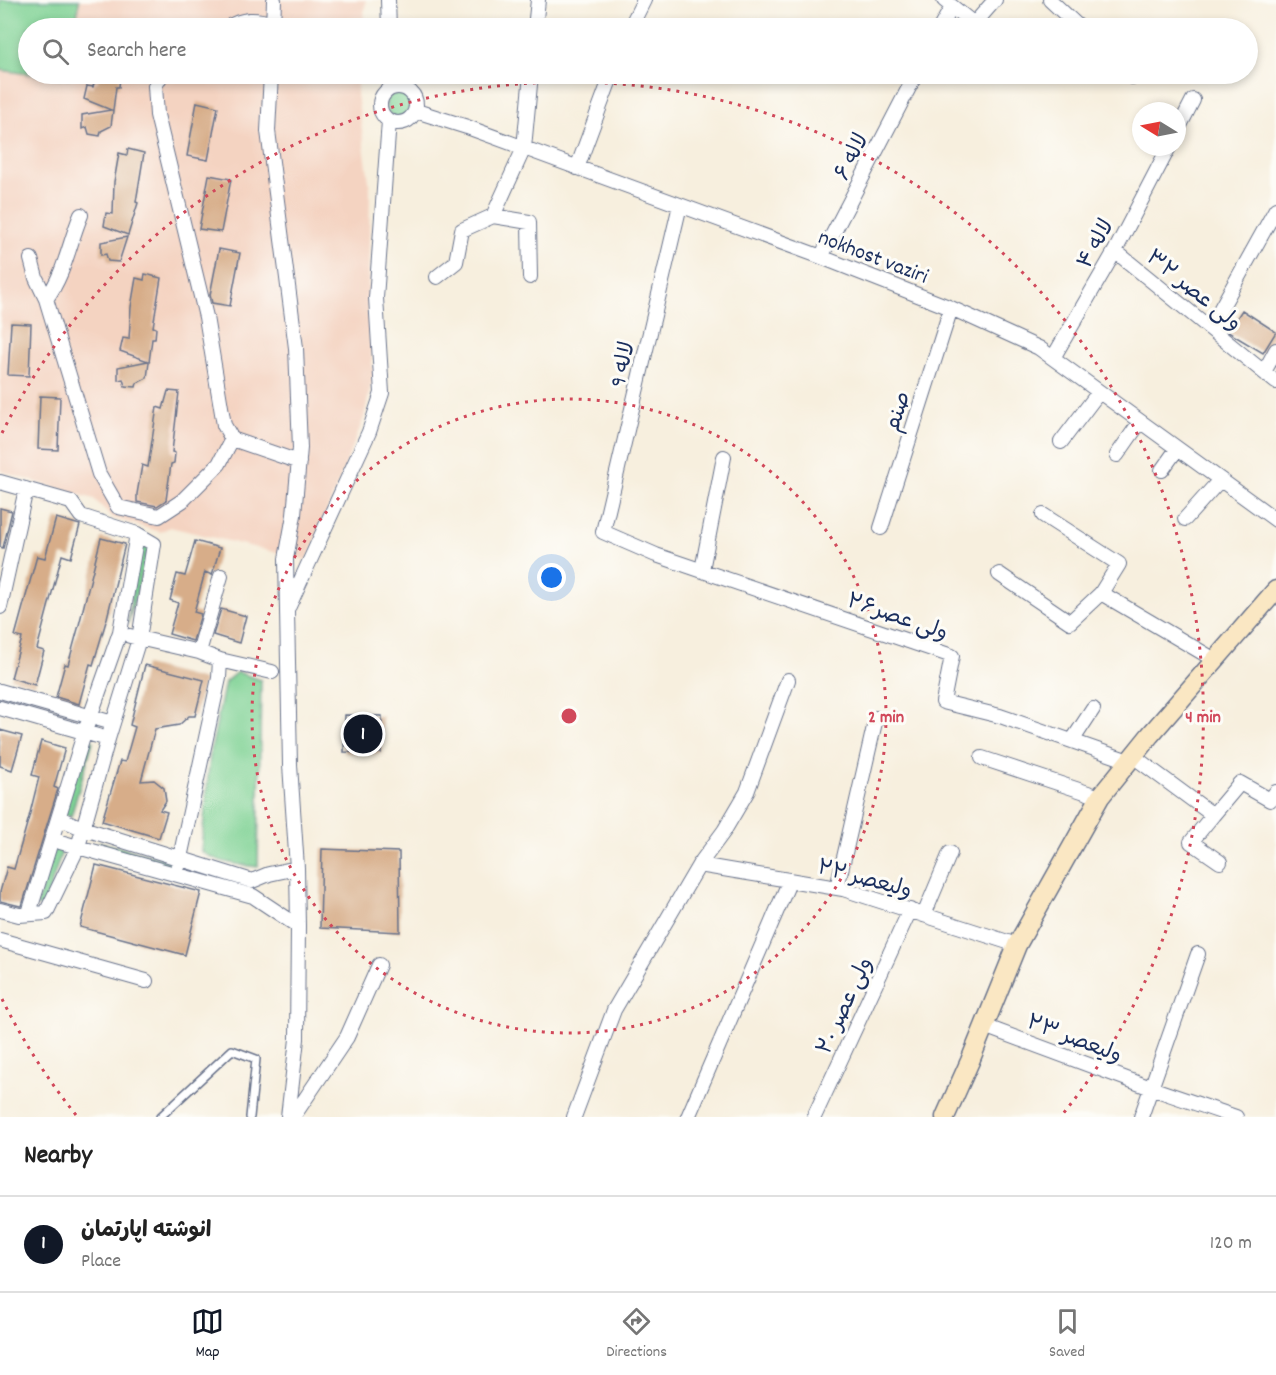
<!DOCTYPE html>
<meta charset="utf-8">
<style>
body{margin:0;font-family:Dekko,"Playpen Sans Arabic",sans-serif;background:#f2f2f2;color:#222}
.compass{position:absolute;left:1132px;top:102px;width:54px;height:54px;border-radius:50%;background:#fff;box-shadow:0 3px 9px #0003;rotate:280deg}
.you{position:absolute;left:552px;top:578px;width:21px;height:21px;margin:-15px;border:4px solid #fff;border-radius:50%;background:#1a73e8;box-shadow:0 0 0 9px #1a73e833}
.badge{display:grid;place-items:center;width:39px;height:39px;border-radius:50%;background:#111827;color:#fff;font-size:20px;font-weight:700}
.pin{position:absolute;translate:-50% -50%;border:3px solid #fff;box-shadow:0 2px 6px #0006}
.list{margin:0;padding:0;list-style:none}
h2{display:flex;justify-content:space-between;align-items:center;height:78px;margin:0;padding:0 24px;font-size:26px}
h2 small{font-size:20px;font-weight:400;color:#767676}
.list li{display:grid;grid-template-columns:39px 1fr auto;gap:18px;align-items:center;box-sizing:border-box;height:96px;padding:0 24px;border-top:2px solid #e0e0e0}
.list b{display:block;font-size:22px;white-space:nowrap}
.list p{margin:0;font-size:20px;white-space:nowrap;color:#767676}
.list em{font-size:20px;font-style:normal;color:#767676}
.icon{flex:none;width:33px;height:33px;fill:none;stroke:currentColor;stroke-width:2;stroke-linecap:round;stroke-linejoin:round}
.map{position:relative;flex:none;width:1276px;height:1117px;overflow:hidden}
.search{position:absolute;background:#fff;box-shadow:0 3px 9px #0003;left:18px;right:18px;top:18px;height:66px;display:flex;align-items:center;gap:15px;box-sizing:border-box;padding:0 21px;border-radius:33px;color:#767676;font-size:22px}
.sheet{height:174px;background:#fff}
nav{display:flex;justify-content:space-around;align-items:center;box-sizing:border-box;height:84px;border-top:2px solid #e0e0e0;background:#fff;font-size:16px;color:#767676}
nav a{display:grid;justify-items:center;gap:3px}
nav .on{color:#111827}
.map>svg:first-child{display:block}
.built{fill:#f4d3c1}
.green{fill:#7fd294;stroke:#4d8079;stroke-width:1.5}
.building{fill:#d7ad89}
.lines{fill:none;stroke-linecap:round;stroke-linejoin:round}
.service-casing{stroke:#68728b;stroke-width:10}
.minor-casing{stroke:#68728b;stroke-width:16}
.secondary-casing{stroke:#68728b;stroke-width:21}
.service{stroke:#fff;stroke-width:7}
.minor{stroke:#fff;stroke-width:14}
.secondary{stroke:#fae7c3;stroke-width:18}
.ring{fill:none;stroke:#d1495b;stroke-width:3;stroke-dasharray:3 6}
.labels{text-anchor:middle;stroke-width:6;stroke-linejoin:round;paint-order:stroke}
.street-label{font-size:22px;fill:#1b2f5e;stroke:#fdfcf7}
.centre{fill:#d1495b;stroke:#fdfcf7;stroke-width:3}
.ring-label{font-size:18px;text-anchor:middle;font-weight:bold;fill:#d1495b;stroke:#fdfcf7;stroke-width:6;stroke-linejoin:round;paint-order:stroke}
</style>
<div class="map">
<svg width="1276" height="1117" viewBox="0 0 1276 1117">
<rect width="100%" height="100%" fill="#fdfcf7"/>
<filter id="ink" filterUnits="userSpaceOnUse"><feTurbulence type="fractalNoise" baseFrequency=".0167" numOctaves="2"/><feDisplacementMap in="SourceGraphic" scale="12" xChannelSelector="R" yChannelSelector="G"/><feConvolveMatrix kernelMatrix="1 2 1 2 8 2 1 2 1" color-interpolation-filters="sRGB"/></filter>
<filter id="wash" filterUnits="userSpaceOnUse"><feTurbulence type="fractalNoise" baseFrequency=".008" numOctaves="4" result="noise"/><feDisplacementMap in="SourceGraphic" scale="24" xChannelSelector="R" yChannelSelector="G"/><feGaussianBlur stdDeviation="1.35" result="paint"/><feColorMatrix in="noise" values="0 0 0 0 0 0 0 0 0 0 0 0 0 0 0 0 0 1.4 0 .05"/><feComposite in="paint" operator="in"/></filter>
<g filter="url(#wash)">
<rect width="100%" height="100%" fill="#f7efde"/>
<path class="built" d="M0 0H366L362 28H28V74H357V94L370 189 368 309 373 374 364 418 307 560 170 527 160 532 113 518 94 499 0 471Z"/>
<path class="green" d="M0 0H79L76 28H28V74H70L69 79 0 70Z
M386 105a12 12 0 1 1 24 0a12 12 0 1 1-24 0Z
M137 545 149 548 128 623Z
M237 672 261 680 258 867C239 865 217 863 201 851L210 755 225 682Z
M81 737 93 741 71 816 64 814Z
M99 842 174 862 173 866 98 846Z
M54 847 63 848 44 907 36 906Z"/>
<g id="blocks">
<path class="building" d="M99 74H117V76H120L119 87H116L111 126 101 131 100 136 89 134 87 127 82 129V115L111 110 84 99 87 86 93 87 94 83 98 82Z
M197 102 218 107 208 160 187 156Z
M128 149 144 153 136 202 138 203 128 235 104 226 106 213 113 214 114 182 119 153 127 155Z
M209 175 231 179 221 232 199 229Z
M127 237 119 262 108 261 106 254 101 255V242Z
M219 249 240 253 230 306 212 303 210 295Z
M145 274 161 278 153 327 156 328 155 339H152L147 378 137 383 136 387 125 386 123 379 118 380V367L148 361 120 351 123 338 129 339 131 307 136 278 144 280Z
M1242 310 1276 332 1263 353 1228 332Z
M11 323 31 324 29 376 8 375Z
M168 391 179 392 172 452 175 453 174 463 171 464 166 500 157 506 137 502V494L142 465 148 467 157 407 163 409Z
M40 396 60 397 58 450 38 449Z
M0 508 12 511 3 548 0 547Z
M56 518 80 525 71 558 62 555 37 649 44 651 35 685 11 678 22 638 15 636 37 556 45 558Z
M101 538 125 544 107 618 93 665 90 664 79 704 56 697 65 664 68 665 79 625Z
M195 541 220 548 212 575 205 572 194 612 201 614 193 641 169 634 178 603 170 600 177 574 185 576Z
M221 609 246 616 239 643 213 635Z
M145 665 204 680 195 716H189L179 725 155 729 141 781 154 780 164 788 166 801 160 810 167 812 159 838 102 821 120 761 125 762 135 727 130 725Z
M345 715 382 716 381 753 344 752Z
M0 730 22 736 12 770 0 766Z
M41 741 65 748 54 787 58 789 22 906H20L0 901V892L7 867 14 869 29 817 39 777 32 775Z
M322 849 399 852 400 932 320 928Z
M96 865 201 892 185 955 80 927Z"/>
</g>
</g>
<g filter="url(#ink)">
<use href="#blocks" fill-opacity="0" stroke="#68728b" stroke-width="1.5"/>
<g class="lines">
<defs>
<path id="service" d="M160 1117 232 1050 256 1059 250 1117"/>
<path id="minor" d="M388 0 389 28
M944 0 974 24 995 0
M1050 0 1080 28
M227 28C242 18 256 18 273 24
M273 28 274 0
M535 28 538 0
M630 28 644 0
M940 28 952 7
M162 74 155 86 157 115 206 317 224 425 232 439 299 462
M271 74 268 131 296 348 300 448 294 515 286 559 290 765 297 868 298 926 297 1039 288 1117
M1128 74 1132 77
M380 105a18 18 0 1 1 36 0a18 18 0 1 1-36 0Z
M416 111 467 127 816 255 951 308 1039 348 1276 520
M1177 131 1193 100
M577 168 612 74
M680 205 603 532 656 555 952 656 943 702 1000 716 1129 761
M493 216 529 222 530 277
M1115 251 1276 382
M821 257 916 74
M31 259 36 278 46 299 99 474 118 507 159 516 182 501 219 464 232 439
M437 277 456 262 462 230 493 216 524 148 531 74
M46 299C65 274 69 243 81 215
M1210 328 1276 209
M1053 358 1115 251 1169 147
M1264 372 1276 350
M1061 442 1099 392
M1117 455 1140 422
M1162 470 1177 449
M0 482 71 502 81 516 137 534 154 544 139 639 108 739 78 847 46 913 19 915 0 910
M1185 519 1220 480
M881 528 951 308
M702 570 724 457
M999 574 1070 622 1101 593 1119 564 1043 515
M1101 593 1215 660
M289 606 369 432 382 393 376 298 389 121
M0 607 26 489
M130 636 199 652 220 660 272 672
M199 652 221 576
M0 691 113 723
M0 708 108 739
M1072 741 1093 709
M1133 756 1213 815 1240 783 1270 800 1276 792
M982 758 1100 797
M1213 815 1191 842 1220 862
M59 818 82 828 252 881 269 874 297 868
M53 840 253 896 298 926
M699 865 843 889 1017 945
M178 867 219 678 220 660
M837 888 876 718
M29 913 84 734 120 632 137 534
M924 915 950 853
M0 940 146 981
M984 1026 1151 1088 1236 1117
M293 1117 347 1037 379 965
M574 1117 614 1010 699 865 724 831 747 792 788 680
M688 1117 790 880
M814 1117 910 910
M1141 1117 1198 954"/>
<path id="secondary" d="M945 1117 970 1061 1017 945 1100 797 1150 735 1276 590"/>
</defs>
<use href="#service" class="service-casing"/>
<use href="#minor" class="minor-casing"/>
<use href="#secondary" class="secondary-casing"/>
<use href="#service" class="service"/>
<use href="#minor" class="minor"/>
<use href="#secondary" class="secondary"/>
</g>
</g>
<g class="ring">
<circle cx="569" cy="716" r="317"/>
<path d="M76 1115A634 634 0 0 1 2 999M2 433A634 634 0 1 1 1062 1115"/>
</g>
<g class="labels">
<g class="street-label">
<text transform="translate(850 156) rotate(-63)" y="8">لاله ۶</text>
<text transform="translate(1094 243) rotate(-61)" y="8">لاله ۴</text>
<text transform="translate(874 255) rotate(21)" y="8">nokhost vaziri</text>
<text transform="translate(1195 289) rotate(39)" y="8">ولی عصر ۳۲</text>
<text transform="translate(621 364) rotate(-77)" y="8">لاله 9</text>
<text transform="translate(896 411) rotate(-72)" y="8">صنم</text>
<text transform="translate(898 615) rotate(19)" y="8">ولی عصر۲۶</text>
<text transform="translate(865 877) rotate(15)" y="8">ولیعصر ۲۲</text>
<text transform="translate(843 1005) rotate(-65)" y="8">ولی عصر ۲۰</text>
<text transform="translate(1075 1037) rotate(21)" y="8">ولیعصر ۲۳</text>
</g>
</g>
<circle cx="569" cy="716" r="9" class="centre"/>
<g class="ring-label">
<text x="886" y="722">2 min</text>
<text x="1203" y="722">4 min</text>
</g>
</svg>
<svg class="compass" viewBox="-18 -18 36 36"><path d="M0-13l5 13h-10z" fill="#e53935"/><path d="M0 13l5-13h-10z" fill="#767676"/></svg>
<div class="you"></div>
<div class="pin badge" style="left:363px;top:734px">1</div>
<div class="search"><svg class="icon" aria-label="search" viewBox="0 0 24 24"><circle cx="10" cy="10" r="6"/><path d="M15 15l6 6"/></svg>Search here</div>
</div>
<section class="sheet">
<h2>Nearby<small></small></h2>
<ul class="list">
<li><span class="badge">1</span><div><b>انوشته اپارتمان</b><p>Place</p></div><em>120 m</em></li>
</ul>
</section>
<nav>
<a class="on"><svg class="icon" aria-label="map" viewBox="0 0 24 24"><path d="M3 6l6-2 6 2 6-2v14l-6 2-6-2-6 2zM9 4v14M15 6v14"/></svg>Map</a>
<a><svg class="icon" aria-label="directions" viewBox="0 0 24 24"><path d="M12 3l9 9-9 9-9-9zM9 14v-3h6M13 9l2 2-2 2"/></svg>Directions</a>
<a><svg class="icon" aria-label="saved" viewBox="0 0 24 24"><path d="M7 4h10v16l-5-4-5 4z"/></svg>Saved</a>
</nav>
